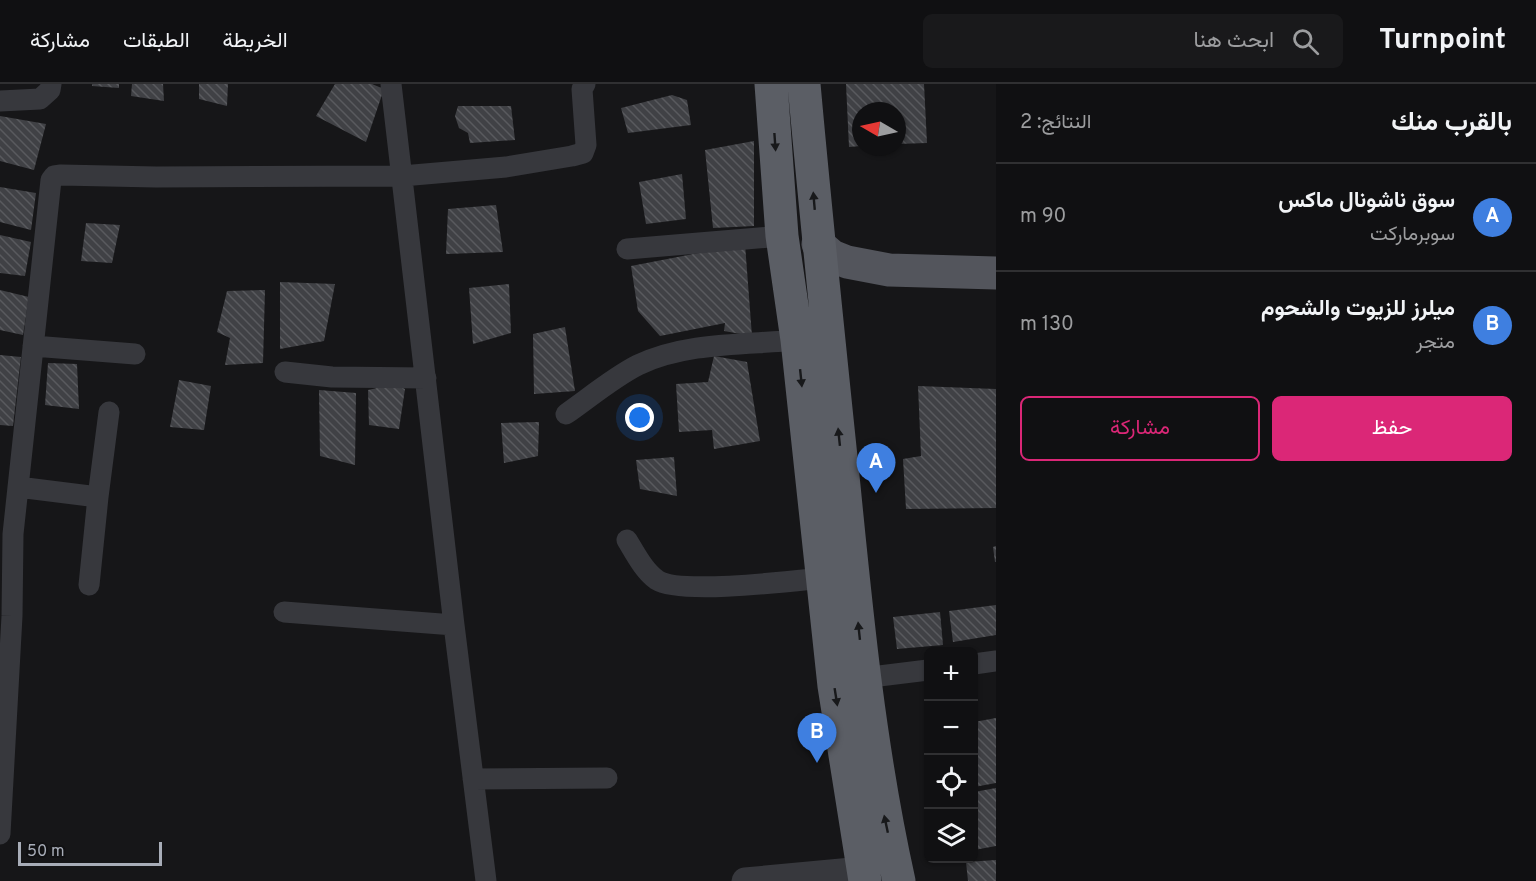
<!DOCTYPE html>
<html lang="ar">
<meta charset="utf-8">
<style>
body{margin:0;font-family:Overpass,Vazirmatn,sans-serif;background:#19191b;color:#f1f3f6;direction:rtl}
.controls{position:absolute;right:18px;bottom:18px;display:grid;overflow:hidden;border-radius:9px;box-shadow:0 2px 4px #0004}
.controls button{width:54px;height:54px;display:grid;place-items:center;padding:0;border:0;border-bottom:2px solid #303032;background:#101012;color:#f1f3f6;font:30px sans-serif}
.compass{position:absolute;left:852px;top:18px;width:54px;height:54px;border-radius:50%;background:#101012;box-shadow:0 2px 4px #0004;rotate:279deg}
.scale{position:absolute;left:18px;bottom:15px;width:144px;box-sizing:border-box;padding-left:6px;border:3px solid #a8adb8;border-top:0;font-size:16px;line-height:21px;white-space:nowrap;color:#a8adb8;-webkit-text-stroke:4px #111113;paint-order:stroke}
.you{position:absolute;left:640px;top:334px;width:21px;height:21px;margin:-15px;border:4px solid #fff;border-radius:50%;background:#1a73e8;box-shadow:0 0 0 9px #1a73e833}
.badge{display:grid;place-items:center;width:39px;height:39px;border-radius:50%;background:#db2777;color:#fff;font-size:20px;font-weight:700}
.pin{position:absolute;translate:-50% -50px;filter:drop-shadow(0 2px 3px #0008)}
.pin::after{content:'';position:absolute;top:32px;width:21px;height:18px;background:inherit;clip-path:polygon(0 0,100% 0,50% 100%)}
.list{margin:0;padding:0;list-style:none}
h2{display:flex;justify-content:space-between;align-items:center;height:78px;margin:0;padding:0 24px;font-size:26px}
h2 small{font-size:20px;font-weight:400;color:#9c9d9f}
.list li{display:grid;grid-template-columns:39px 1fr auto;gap:18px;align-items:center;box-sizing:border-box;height:108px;padding:0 24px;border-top:2px solid #303032}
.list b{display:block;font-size:22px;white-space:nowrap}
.list p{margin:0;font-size:20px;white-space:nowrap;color:#9c9d9f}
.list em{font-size:20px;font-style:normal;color:#9c9d9f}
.actions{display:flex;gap:12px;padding:18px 24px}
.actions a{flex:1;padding:14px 0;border:2px solid #db2777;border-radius:9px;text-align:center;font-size:21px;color:#db2777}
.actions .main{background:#db2777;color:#fff}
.icon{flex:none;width:33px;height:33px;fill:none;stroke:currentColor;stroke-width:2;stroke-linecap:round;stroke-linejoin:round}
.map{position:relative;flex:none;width:996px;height:797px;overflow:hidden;direction:ltr}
header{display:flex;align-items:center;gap:36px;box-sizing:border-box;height:84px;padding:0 30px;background:#101012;border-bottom:2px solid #303032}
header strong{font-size:28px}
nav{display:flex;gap:33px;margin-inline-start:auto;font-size:21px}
.search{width:420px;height:54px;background:#19191b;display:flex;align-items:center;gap:15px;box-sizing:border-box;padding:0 21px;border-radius:9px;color:#9c9d9f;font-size:22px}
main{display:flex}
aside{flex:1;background:#101012}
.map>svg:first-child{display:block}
.building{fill:url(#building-back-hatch)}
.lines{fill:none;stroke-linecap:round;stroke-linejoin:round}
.minor{stroke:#37383d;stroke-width:21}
.tertiary{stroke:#37383d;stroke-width:27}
.primary{stroke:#53555c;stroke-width:33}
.trunk{stroke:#5b5e65;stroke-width:33}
.oneway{fill:#18191b}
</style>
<header>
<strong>Turnpoint</strong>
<div class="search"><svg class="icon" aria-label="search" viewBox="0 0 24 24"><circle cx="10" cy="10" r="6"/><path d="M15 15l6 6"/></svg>ابحث هنا</div>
<nav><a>الخريطة</a><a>الطبقات</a><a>مشاركة</a></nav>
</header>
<main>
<aside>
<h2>بالقرب منك<small>النتائج: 2</small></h2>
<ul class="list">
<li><span class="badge" style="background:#3f7fe0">A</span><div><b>سوق ناشونال ماكس</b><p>سوبرماركت</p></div><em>90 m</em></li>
<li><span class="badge" style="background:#3f7fe0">B</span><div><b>ميلرز للزيوت والشحوم</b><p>متجر</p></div><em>130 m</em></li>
</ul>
<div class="actions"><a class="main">حفظ</a><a>مشاركة</a></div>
</aside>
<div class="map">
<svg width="996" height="797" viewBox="0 0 996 797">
<defs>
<pattern id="building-back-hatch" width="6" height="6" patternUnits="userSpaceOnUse" patternTransform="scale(1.5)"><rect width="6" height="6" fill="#404145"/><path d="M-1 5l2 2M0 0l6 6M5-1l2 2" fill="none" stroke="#595a5e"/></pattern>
</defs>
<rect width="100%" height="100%" fill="#161618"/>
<path class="building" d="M92 0H119V4L92 2Z
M132 0H163L164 17 131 12Z
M199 0H228L227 22 199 15Z
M335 0H372L384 5 366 58 316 32Z
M846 0H924L927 59 897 60V27H861V62L849 63Z
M672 11 687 16 691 41 628 49 621 24Z
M458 22H511L515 56 470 59 468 49 459 44 455 32Z
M0 32 46 40 34 86 0 77Z
M754 57V142L713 144 705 66Z
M682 90 686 135 646 140 639 98Z
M0 103 36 109 31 146 0 138Z
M496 121 503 168 446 170 448 125Z
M86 139 120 141 112 179 81 177Z
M0 151 31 158 25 192 0 189Z
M745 160 752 252 724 247 725 239 660 252 638 227 631 182Z
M280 198 335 200 324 257 280 265Z
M509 200 511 249 473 260 469 204Z
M0 206 29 213 23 251 0 246Z
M265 206 263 279 225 281 230 254 217 248 227 207Z
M565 243 575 307 534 310 533 250Z
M0 271 21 273 13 342 0 341Z
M714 272 747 278 760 357 714 365 712 346 679 348 676 300 708 298Z
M48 279 77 280 79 325 45 321Z
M179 296 211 302 204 346 170 343Z
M395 300 405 305 399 345 369 341 368 306Z
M918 302 996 305V424L906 425 903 375 921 372Z
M319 306 356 309 355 381 320 372Z
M539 338 538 372 504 379 501 339Z
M674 373 677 412 640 405 636 376Z
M996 462V478H995L993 463Z
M996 521V551L953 558 949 527Z
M940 528 943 561 897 565 893 533Z
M996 634V699L974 703V638Z
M996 704V762L974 766V708Z
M996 776V797H968L966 778Z"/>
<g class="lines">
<path class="minor" d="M391 0 454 541 486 797
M0 17 40 15 50 6 51 0
M627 165 782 152
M33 262 135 270
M285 288 332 293 426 294
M566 330C589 314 614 293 638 281 686 258 745 261 797 256
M18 403 98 413 109 328
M627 456C635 469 644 487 657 496 680 511 792 497 822 494
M89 501 98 413
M284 528 454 541
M974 580 996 577
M863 594 928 586
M473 695 607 694
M0 750 12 532 13 450 51 96 54 92 61 91 156 93 402 92 506 83 572 72 583 69 586 61 582 5 585 0"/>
<path class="tertiary" d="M745 797 863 786"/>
<path class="primary" d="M818 160 832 172 847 178 889 186 996 189"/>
<path class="trunk" d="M771 0 782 152 797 256 834 602 865 797
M804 0C816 134 830 268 844 402 857 534 870 667 899 797"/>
</g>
<defs><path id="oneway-solid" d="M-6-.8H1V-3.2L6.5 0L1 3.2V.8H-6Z" transform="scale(1.5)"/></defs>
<g class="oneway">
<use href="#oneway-solid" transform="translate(775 58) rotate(86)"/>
<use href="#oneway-solid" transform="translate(814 117) rotate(-95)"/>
<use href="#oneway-solid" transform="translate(801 294) rotate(84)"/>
<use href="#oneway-solid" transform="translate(839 353) rotate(-96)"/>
<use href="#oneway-solid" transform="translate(859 547) rotate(-96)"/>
<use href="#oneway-solid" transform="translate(836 613) rotate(81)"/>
<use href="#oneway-solid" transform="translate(886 740) rotate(-102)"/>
</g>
</svg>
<div class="controls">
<button>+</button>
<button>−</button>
<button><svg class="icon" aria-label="locate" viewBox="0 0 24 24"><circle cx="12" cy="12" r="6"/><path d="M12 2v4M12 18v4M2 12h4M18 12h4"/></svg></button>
<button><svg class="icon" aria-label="layers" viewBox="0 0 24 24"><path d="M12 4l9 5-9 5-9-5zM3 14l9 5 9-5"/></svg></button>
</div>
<svg class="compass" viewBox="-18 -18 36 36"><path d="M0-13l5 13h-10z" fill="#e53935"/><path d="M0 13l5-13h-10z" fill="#9c9d9f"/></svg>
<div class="scale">50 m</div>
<div class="you"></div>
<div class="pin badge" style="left:876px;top:409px;background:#3f7fe0">A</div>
<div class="pin badge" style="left:817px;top:679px;background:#3f7fe0">B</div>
</div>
</main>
